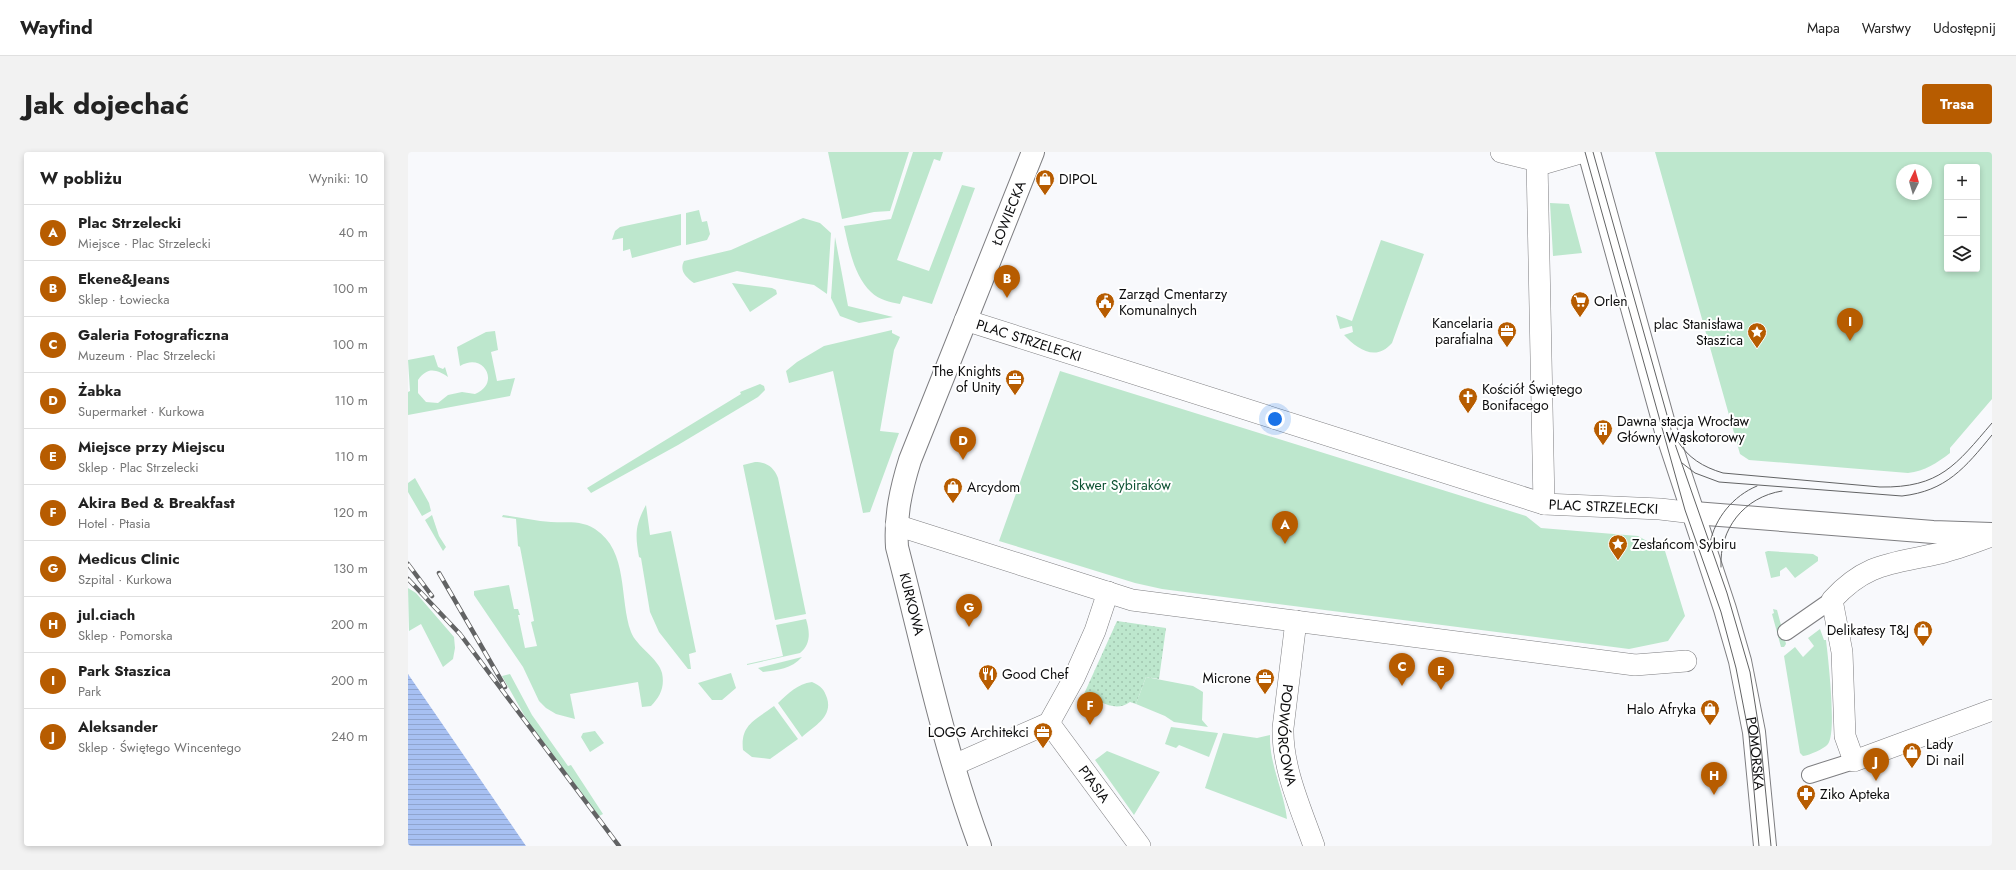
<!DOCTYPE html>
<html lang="pl">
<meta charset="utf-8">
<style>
body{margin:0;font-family:Jost,sans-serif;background:#f2f2f2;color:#222}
.controls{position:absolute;right:12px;top:12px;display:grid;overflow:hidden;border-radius:4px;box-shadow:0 2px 6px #0003}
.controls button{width:36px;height:36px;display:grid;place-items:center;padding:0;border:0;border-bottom:1px solid #e0e0e0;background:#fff;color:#222;font:20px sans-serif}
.compass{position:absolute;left:1488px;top:12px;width:36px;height:36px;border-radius:50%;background:#fff;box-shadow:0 2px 6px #0003;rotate:5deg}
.you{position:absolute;left:867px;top:267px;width:14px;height:14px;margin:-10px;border:3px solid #fff;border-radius:50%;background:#1a73e8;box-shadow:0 0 0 6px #1a73e833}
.badge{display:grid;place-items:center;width:26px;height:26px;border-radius:50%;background:#b75c00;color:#fff;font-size:13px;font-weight:700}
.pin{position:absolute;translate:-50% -33px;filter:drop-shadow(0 1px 2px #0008)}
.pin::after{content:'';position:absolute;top:21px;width:14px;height:12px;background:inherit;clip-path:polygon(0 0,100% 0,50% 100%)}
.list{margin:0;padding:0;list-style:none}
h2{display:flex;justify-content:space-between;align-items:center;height:52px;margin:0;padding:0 16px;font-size:17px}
h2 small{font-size:13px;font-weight:400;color:#767676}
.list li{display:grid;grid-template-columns:26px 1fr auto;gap:12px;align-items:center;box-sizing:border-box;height:56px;padding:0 16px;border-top:1px solid #e0e0e0}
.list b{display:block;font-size:15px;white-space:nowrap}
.list p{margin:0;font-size:13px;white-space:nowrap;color:#767676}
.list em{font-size:13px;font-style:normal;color:#767676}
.icon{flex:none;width:22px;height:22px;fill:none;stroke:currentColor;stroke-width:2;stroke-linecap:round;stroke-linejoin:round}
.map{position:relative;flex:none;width:1584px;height:694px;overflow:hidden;border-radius:4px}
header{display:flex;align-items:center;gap:24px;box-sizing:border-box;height:56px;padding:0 20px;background:#fff;border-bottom:1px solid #e0e0e0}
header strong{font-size:19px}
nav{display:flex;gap:22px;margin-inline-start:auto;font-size:14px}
.intro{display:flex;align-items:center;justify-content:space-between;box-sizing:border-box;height:96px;padding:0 24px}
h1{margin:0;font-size:28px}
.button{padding:10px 18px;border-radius:4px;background:#b75c00;color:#fff;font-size:14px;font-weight:700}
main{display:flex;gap:24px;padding:0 24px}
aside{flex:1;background:#fff;border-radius:4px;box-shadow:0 2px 6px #0003}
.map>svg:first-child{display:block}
.green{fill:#bde7cd;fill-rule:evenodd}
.garden{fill:url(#garden-dots)}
.water{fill:url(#water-rules)}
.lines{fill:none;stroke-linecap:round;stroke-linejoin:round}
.pedestrian-casing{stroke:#7e7e81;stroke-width:18}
.minor-casing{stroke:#7e7e81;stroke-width:22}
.tertiary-casing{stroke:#7e7e81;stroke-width:24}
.secondary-casing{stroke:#7e7e81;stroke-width:24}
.pedestrian{stroke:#fff;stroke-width:16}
.minor{stroke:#fff;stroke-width:21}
.tertiary{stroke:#fff;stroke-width:22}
.secondary{stroke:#fff;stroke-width:22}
.tram{stroke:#626364;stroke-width:1}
.rail-casing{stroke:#626364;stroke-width:4.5}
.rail{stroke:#fff;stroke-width:3;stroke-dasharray:9;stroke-linecap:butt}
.labels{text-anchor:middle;stroke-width:4;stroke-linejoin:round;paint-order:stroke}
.poi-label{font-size:14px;fill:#0c0c0d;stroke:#fff;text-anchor:start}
.street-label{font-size:14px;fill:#0c0c0d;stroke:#fff}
.park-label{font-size:14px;fill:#0e5233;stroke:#fff}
</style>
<header>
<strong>Wayfind</strong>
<nav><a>Mapa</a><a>Warstwy</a><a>Udostępnij</a></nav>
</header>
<div class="intro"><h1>Jak dojechać</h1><a class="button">Trasa</a></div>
<main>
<aside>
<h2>W pobliżu<small>Wyniki: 10</small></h2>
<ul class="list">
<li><span class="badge">A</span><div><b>Plac Strzelecki</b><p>Miejsce · Plac Strzelecki</p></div><em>40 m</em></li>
<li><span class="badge">B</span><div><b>Ekene&amp;Jeans</b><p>Sklep · Łowiecka</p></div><em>100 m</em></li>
<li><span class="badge">C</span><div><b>Galeria Fotograficzna</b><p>Muzeum · Plac Strzelecki</p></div><em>100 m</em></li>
<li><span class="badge">D</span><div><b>Żabka</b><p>Supermarket · Kurkowa</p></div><em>110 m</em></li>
<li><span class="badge">E</span><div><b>Miejsce przy Miejscu</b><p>Sklep · Plac Strzelecki</p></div><em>110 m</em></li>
<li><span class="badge">F</span><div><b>Akira Bed &amp; Breakfast</b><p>Hotel · Ptasia</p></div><em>120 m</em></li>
<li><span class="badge">G</span><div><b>Medicus Clinic</b><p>Szpital · Kurkowa</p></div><em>130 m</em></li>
<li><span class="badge">H</span><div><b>jul.ciach</b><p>Sklep · Pomorska</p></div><em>200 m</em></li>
<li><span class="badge">I</span><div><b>Park Staszica</b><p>Park</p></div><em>200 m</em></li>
<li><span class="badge">J</span><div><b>Aleksander</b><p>Sklep · Świętego Wincentego</p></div><em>240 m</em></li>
</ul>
</aside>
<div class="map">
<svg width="1584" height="694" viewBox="0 0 1584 694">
<defs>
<pattern id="garden-dots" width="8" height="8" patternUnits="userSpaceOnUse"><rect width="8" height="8" fill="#bde7cd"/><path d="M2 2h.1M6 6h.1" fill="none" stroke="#a1c5af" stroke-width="1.8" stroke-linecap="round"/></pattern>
<pattern id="water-rules" width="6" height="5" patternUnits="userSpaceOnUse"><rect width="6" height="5" fill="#a7c0f2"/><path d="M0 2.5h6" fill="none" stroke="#8fa4ce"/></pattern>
</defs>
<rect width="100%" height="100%" fill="#f8f9fc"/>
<path class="green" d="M420 0H501L482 59 466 60 434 67Z
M505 0H535L532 9 526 7 489 108 521 119 554 33 567 36 524 152 495 144 492 152C482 150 471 148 463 140 446 124 441 96 436 74L483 67Z
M1247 0H1584V247L1542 296V301C1529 311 1517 319 1500 321L1341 308 1332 302ZM1539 15H1569V117H1539ZM1494 18H1518V42H1494Z
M1142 51 1161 52 1174 101 1145 104Z
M291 58 294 70 299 69 302 82 299 88 278 93V61Z
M273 62V93L224 106 222 97 215 99V86L204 88 207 79 212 75Z
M395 66 412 71 423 81 419 142 406 133 329 119 286 131C278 125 271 119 276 109L323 98Z
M427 85 440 154 485 165 451 171 432 164 423 146Z
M973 88 1016 102 984 191C968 210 949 197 936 183L945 180 944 174 932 177 928 163 944 169Z
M324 131 364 136 368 138 369 142 342 160Z
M484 178V181L492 185 486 198 472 279 491 281 462 360 455 361 425 219 381 231 378 219 389 210 416 194Z
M87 179 90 198 83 200 89 229 107 226 102 244 0 263V240L2 239 0 208 26 203 30 215 35 217 37 215 40 225C29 218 20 214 10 228V241L18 250 30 251 40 243 54 240 67 242C93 232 76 199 52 214L49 195 78 180Z
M652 219 1118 364 1133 376 1230 384 1257 399 1277 464 1260 489 1221 497 754 437 727 431 591 389Z
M352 232 356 234 357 238 350 245 270 293 183 341 179 336 333 242 332 240Z
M347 310C358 310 366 315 370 326L398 462 367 468 335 313Z
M7 326 21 351 23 359 14 364 0 340V331Z
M238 353 242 383 263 379 288 500 281 502 283 517H280L251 480 242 460 233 406 231 405C227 383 227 373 238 353Z
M24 363 31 384 38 395 35 399 17 368Z
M95 363C111 365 127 369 143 370 159 371 173 368 187 377 221 399 211 447 223 480 228 494 251 507 254 521 257 535 252 545 243 554L234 555 230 530 162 542 167 567 148 562 138 556 131 549 115 515 66 443V439L101 433 106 457H110L112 463H110L117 496 129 494 123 470 126 469 112 395 110 394 108 367 94 365Z
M1360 399 1405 402 1410 405V409L1387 426 1378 415 1372 419V424L1363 426 1357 400Z
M0 436 8 441 46 485 47 496 45 507 35 515 13 472 1 479Z
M1365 457 1369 458 1378 492 1376 495H1373L1364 462 1366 461Z
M398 467C402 480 403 492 392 501L339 513V512L375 504 368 473Z
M1412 477 1416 488H1418C1420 505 1429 581 1420 592 1416 597 1402 603 1395 604L1392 601 1376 504 1387 495 1395 505 1406 494 1400 486Z
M394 505C383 517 370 518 355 520L350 516Z
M323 521 328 536 314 548H304L290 531Z
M102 522 124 563 160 614 163 613 195 662 191 664 120 570 94 524Z
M738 525 785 534 795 540 794 568 800 575 766 570 757 564 728 552Z
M404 530C413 534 416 537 419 546 425 565 406 574 394 585L370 551C381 541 389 532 404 530Z
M366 554 390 587 362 607 344 605 335 598C332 572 348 568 366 554Z
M763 575 810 581 801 605 771 593 768 596 757 592Z
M187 579 196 591 182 600 173 585 175 581Z
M815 581 849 586 862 583C861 612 876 639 879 667L797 636Z
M699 599 752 620 726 663 687 608Z"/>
<path class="garden" d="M709 469 758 476 751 527 738 525 728 552 722 550C707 561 692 549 676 542Z"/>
<path class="water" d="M0 522 118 694H0Z"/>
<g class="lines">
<defs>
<path id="pedestrian" d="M1378 480 1424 448
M1402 623 1446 609"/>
<g id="minor">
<path d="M1093 0 1138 11 1176 0"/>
<path d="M1129 9 1136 352"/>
<path id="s1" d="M557 168 1136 352 1252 357 1286 361"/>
<path d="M488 373 724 448 1227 513 1278 509"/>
<path d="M1584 384C1566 390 1547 398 1528 402 1483 412 1458 411 1424 448L1434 500 1437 584 1446 609 1584 558"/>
<path id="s2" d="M888 469 875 576C874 616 893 657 906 694"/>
<path id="s3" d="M641 571 732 694"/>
<path d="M546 613 641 571 666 526 687 479 700 440"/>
</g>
<g id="tertiary">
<path id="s4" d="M1181 0 1258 279 1317 457 1332 509 1346 580 1357 694"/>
<path d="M1286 361 1525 380 1584 382"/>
</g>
<g id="secondary">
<path id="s5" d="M572 694C536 597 515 495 489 395 487 364 493 337 502 308L625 0"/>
</g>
</defs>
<use href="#pedestrian" class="pedestrian-casing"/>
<use href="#minor" class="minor-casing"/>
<use href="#tertiary" class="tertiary-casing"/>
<use href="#secondary" class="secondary-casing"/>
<use href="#pedestrian" class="pedestrian"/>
<use href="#minor" class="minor"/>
<use href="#tertiary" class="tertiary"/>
<use href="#secondary" class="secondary"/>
<path class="tram" d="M1177 0 1277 358 1313 460 1328 516 1341 583 1351 694
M1185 0 1268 295 1319 441 1342 520 1352 583 1363 694
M1269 288C1280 306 1295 315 1315 321L1472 335C1532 336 1548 313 1584 271
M1274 311 1287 321 1311 330 1494 344C1538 339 1557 316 1584 283
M1302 391C1307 366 1325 344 1349 334
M1313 415C1311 377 1336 345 1374 339"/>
<defs>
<path id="rail" d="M0 412 24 444
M31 421 97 535
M0 427 52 482 211 694"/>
</defs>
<use href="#rail" class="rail-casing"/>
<use href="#rail" class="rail"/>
</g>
<defs>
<symbol id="shop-pin" viewBox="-11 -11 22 30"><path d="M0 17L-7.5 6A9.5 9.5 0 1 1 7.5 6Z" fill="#b75c00" stroke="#fff"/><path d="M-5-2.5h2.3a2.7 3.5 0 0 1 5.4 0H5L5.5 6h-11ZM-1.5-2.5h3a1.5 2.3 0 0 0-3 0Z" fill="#fff"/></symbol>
<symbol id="supermarket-pin" viewBox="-11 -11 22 30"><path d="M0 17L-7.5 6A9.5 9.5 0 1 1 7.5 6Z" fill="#b75c00" stroke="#fff"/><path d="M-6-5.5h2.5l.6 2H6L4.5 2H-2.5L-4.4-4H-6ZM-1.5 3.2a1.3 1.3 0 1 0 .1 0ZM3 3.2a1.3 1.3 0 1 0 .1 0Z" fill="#fff"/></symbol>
<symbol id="civic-pin" viewBox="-11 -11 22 30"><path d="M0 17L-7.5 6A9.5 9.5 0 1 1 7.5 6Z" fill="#b75c00" stroke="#fff"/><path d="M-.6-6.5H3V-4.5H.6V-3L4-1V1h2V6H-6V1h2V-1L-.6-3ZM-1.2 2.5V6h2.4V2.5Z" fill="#fff"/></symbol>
<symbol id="office-pin" viewBox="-11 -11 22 30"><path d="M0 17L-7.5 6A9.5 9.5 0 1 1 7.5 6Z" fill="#b75c00" stroke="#fff"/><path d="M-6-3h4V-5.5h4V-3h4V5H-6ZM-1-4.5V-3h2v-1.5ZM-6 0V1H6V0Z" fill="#fff"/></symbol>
<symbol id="sight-pin" viewBox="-11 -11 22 30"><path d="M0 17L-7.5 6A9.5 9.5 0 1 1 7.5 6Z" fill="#b75c00" stroke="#fff"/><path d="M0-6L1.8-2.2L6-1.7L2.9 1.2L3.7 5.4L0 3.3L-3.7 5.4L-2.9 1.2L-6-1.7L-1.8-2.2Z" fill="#fff"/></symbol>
<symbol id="church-pin" viewBox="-11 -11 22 30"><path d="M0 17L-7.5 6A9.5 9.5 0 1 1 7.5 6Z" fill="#b75c00" stroke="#fff"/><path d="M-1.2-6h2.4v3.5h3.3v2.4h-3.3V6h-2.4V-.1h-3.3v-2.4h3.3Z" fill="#fff"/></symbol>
<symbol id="building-pin" viewBox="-11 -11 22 30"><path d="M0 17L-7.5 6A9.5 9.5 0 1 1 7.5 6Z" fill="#b75c00" stroke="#fff"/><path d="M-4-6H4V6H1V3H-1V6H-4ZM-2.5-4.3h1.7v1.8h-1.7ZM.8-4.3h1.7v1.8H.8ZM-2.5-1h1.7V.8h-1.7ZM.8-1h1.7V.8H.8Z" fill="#fff"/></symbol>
<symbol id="restaurant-pin" viewBox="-11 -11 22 30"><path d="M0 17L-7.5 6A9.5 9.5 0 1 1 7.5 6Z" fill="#b75c00" stroke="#fff"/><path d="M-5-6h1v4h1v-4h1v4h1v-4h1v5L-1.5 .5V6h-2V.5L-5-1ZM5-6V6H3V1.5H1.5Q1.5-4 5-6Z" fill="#fff"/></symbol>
<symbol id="pharmacy-pin" viewBox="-11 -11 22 30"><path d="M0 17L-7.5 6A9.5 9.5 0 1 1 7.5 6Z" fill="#b75c00" stroke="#fff"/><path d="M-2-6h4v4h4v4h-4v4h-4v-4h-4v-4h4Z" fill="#fff"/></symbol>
</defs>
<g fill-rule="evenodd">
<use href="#shop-pin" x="626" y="16" width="22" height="30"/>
<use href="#supermarket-pin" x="1161" y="138" width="22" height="30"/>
<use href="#civic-pin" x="686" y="139" width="22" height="30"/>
<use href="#office-pin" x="1088" y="168" width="22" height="30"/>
<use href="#sight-pin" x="1338" y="169" width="22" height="30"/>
<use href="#office-pin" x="596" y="216" width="22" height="30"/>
<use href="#church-pin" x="1049" y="234" width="22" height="30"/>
<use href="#building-pin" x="1184" y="266" width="22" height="30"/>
<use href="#shop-pin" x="534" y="324" width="22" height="30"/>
<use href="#sight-pin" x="1199" y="381" width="22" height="30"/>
<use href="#shop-pin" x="1504" y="467" width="22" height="30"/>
<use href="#restaurant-pin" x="569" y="511" width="22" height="30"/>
<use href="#office-pin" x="846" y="515" width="22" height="30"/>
<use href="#shop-pin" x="1291" y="546" width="22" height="30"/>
<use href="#office-pin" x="624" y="569" width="22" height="30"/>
<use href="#shop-pin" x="1493" y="589" width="22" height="30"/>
<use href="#pharmacy-pin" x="1387" y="631" width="22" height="30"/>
</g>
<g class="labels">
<g class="poi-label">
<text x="651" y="32">DIPOL</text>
<text x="711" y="147">Zarząd Cmentarzy<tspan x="711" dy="16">Komunalnych</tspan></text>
<text x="1186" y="154">Orlen</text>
<text x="1085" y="176" text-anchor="end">Kancelaria<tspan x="1085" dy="16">parafialna</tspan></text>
<text x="1335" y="177" text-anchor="end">plac Stanisława<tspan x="1335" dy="16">Staszica</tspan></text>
<text x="593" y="224" text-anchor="end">The Knights<tspan x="593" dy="16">of Unity</tspan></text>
<text x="1074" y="242">Kościół Świętego<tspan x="1074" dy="16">Bonifacego</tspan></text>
<text x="1209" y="274">Dawna stacja Wrocław<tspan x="1209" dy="16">Główny Wąskotorowy</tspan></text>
<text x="559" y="340">Arcydom</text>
<text x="1224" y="397">Zesłańcom Sybiru</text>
<text x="1501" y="483" text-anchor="end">Delikatesy T&amp;J</text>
<text x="594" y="527">Good Chef</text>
<text x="843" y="531" text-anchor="end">Microne</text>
<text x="1288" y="562" text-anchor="end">Halo Afryka</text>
<text x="621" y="585" text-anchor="end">LOGG Architekci</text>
<text x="1518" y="597">Lady<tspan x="1518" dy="16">Di nail</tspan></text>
<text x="1412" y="647">Ziko Apteka</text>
</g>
<g class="street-label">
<text dy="5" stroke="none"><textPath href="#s5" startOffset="665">ŁOWIECKA</textPath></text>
<text dy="5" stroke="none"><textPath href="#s1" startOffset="67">PLAC STRZELECKI</textPath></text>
<text dy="5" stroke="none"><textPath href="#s1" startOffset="667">PLAC STRZELECKI</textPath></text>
<text transform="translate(504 452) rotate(76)" y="5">KURKOWA</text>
<text dy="5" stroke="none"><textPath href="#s2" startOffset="115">PODWÓRCOWA</textPath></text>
<text dy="5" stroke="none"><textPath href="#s4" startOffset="625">POMORSKA</textPath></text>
<text dy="5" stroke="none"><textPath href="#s3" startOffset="76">PTASIA</textPath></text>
</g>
<g class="park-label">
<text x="713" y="338">Skwer Sybiraków</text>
</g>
</g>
</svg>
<div class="controls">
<button>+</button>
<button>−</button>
<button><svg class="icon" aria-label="layers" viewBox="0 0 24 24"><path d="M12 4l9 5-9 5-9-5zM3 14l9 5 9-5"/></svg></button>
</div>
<svg class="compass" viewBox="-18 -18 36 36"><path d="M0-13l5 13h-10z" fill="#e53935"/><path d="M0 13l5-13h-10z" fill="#767676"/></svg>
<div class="you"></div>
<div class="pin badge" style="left:877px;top:392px">A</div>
<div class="pin badge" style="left:599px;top:146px">B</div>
<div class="pin badge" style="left:994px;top:534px">C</div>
<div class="pin badge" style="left:555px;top:308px">D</div>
<div class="pin badge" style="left:1033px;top:538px">E</div>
<div class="pin badge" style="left:682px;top:573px">F</div>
<div class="pin badge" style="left:561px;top:475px">G</div>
<div class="pin badge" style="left:1306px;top:643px">H</div>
<div class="pin badge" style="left:1442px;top:189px">I</div>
<div class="pin badge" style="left:1468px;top:629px">J</div>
</div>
</main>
